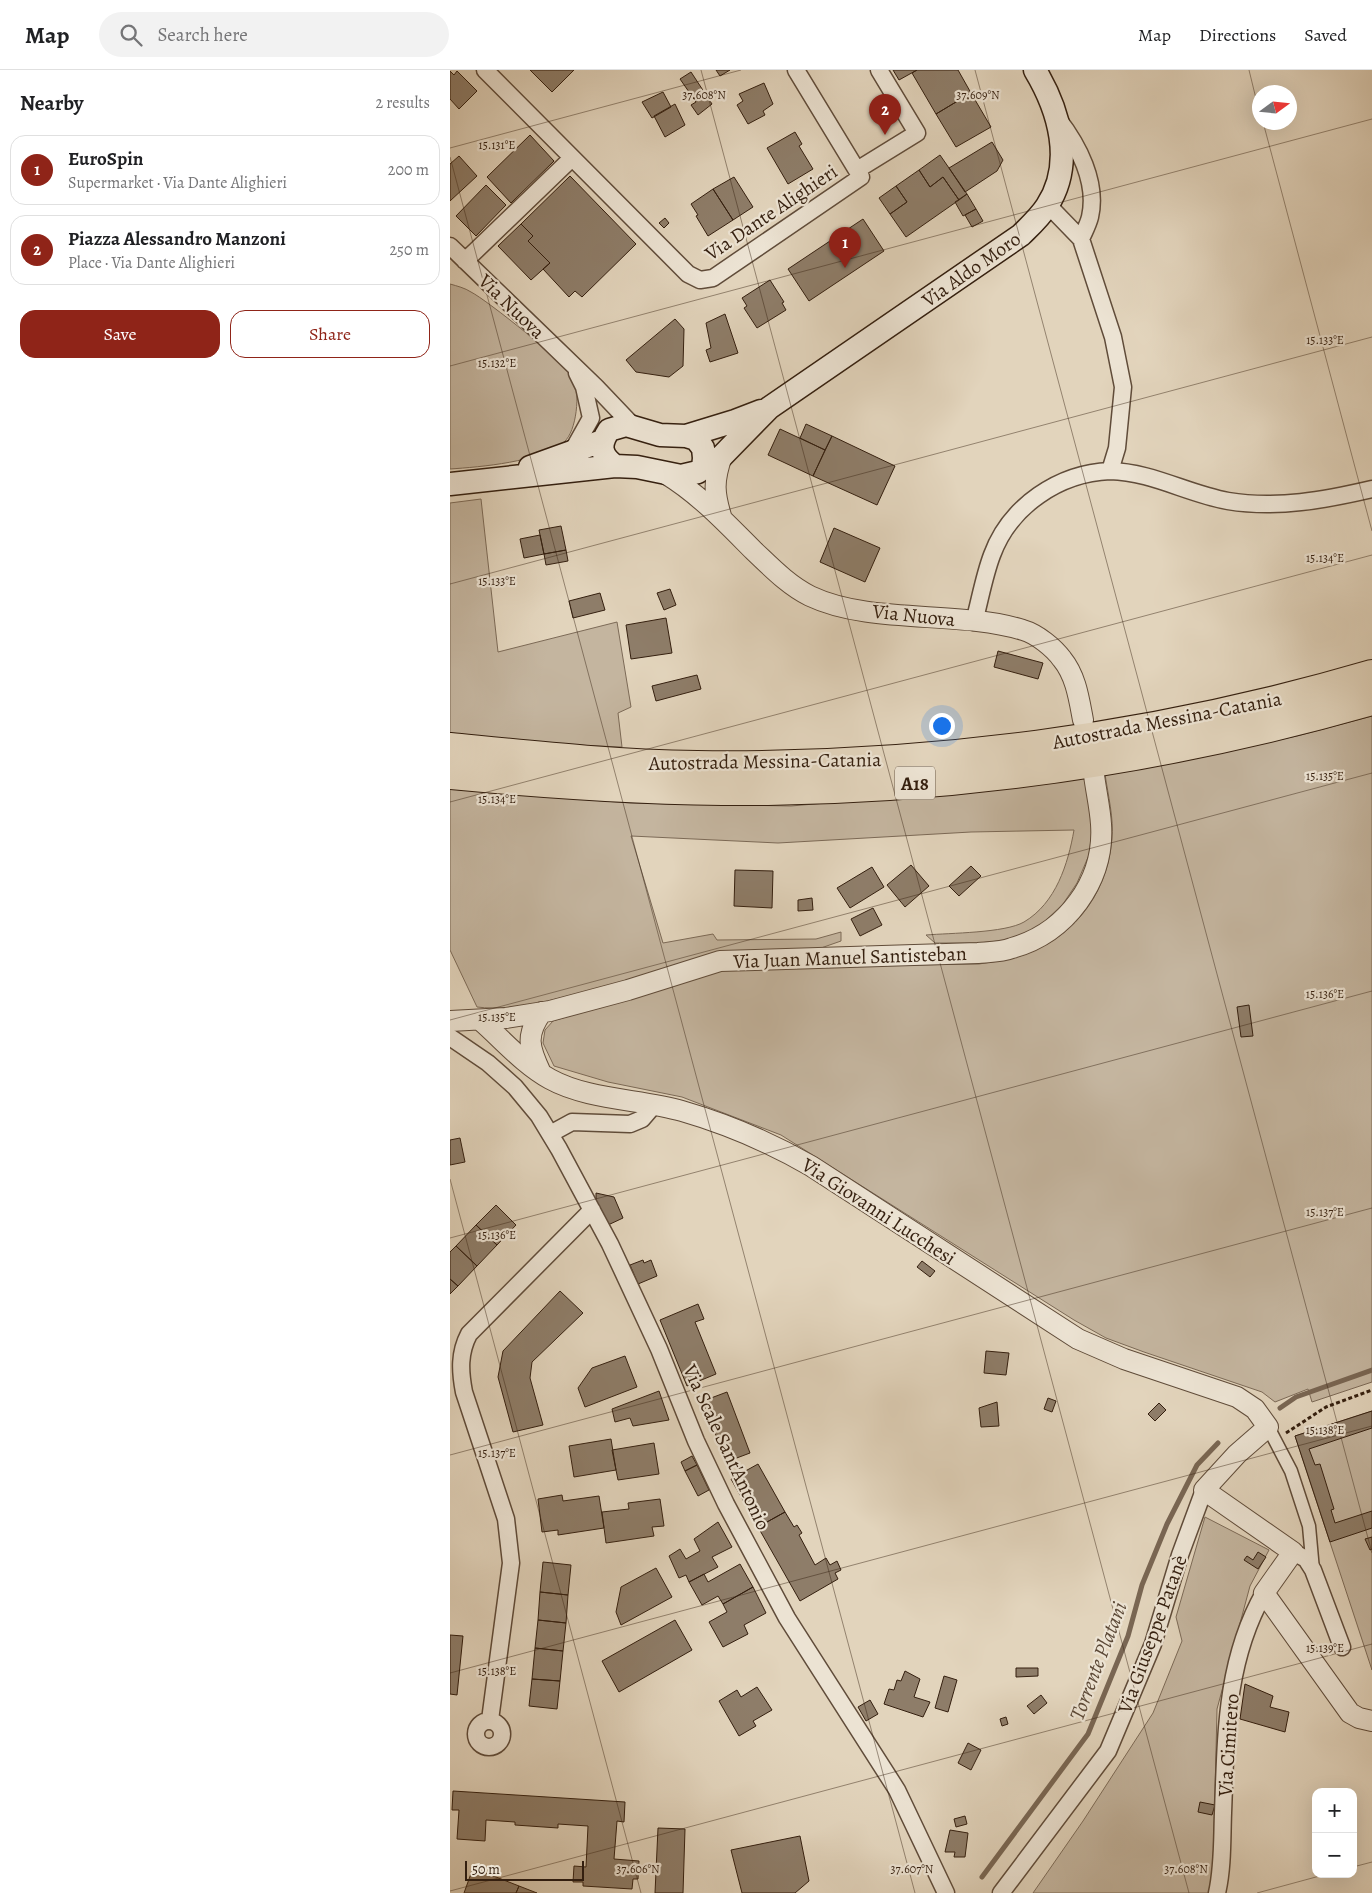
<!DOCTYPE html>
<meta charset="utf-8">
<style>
body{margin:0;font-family:Alegreya,serif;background:#f2f2f2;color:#202124}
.controls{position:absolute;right:15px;bottom:15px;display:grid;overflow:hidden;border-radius:10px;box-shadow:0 5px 20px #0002}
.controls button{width:45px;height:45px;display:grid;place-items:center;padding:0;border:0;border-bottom:1px solid #e0e0e0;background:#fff;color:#202124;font:25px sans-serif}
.compass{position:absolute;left:802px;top:15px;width:45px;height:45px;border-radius:50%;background:#fff;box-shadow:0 5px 20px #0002;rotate:75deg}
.scale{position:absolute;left:15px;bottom:12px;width:119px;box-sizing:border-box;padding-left:5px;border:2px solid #341f0f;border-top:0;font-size:14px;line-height:18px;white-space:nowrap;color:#341f0f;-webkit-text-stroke:4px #ece3d3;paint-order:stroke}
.you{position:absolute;left:491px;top:655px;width:18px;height:18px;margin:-12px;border:4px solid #fff;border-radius:50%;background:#1a73e8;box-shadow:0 0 0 8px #1a73e833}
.badge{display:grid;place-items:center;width:32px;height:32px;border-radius:50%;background:#8f2418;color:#fff;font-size:16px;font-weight:700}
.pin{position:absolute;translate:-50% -41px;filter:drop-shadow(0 1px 2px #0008)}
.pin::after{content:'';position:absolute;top:26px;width:18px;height:15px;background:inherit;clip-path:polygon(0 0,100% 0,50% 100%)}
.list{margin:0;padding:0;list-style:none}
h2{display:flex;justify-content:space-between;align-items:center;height:65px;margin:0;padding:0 20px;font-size:21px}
h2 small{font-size:16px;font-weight:400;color:#757577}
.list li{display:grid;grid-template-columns:32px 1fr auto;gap:15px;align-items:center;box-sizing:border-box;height:70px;margin:0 10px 10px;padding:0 10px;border:1px solid #e0e0e0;border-radius:15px}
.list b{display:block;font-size:19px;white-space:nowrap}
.list p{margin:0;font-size:16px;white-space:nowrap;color:#757577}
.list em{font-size:16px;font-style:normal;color:#757577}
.actions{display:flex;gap:10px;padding:15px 20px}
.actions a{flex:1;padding:11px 0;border:1px solid #8f2418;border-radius:15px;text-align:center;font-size:18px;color:#8f2418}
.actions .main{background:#8f2418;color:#fff}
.icon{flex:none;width:28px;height:28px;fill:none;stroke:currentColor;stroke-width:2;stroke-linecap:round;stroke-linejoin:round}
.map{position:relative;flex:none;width:922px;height:1823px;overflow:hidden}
header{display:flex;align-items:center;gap:30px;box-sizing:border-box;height:70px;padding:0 25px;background:#fff;border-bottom:1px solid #e0e0e0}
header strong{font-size:24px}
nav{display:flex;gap:28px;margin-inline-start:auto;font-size:18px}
.search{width:350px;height:45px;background:#f2f2f2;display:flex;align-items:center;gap:12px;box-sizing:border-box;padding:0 18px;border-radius:28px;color:#757577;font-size:19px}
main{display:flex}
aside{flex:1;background:#fff}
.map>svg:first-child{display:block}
.green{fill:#c4b59f;stroke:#7c6a57}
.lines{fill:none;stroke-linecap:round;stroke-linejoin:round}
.stream{stroke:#796653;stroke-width:5}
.building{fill:#8e7d69;stroke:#341f0f}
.pedestrian-casing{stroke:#604c3a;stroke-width:15}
.minor-casing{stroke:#604c3a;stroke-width:19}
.tertiary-casing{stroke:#604c3a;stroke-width:22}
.secondary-casing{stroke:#341f0f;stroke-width:25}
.motorway-casing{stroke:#341f0f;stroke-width:30}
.path{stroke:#341f0f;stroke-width:3;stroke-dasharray:4 2.5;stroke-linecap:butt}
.pedestrian{stroke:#ece3d3;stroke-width:12}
.minor{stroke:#ece3d3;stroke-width:16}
.tertiary{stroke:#ece3d3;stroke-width:20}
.secondary{stroke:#ece3d3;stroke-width:22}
.motorway{stroke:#e2d4bc;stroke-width:28}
.ticks{fill:none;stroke:#341f0f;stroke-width:1;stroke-opacity:0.45}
.labels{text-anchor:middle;stroke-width:4.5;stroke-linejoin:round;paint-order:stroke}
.shield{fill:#ece3d3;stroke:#6b5a4a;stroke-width:1}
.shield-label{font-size:19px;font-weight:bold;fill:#341f0f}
.street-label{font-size:20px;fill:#341f0f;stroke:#ece3d3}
.water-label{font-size:21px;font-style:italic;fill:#5c4937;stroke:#ece3d3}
.ticks-label{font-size:12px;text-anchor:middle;fill:#341f0f;stroke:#ece3d3;stroke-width:4.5;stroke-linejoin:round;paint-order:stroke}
</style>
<header>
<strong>Map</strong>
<div class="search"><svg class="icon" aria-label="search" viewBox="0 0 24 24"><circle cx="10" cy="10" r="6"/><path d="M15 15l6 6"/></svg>Search here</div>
<nav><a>Map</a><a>Directions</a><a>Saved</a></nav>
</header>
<main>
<aside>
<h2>Nearby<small>2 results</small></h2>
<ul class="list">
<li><span class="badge">1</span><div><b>EuroSpin</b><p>Supermarket · Via Dante Alighieri</p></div><em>200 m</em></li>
<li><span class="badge">2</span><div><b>Piazza Alessandro Manzoni</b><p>Place · Via Dante Alighieri</p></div><em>250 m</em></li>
</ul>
<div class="actions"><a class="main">Save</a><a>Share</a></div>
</aside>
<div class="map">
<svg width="922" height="1823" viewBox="0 0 922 1823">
<rect width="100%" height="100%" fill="#e2d4bc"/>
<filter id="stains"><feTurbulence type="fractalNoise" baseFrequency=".004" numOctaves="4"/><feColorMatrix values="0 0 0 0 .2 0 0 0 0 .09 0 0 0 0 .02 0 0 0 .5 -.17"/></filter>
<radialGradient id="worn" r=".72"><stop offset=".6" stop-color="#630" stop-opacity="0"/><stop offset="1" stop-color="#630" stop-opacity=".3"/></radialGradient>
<path class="green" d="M0 214C7 216 15 218 21 222 37 230 118 295 124 307 130 323 127 361 114 372 91 392 30 397 0 399Z
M31 429 48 582 167 552 181 637 168 643 172 677 101 674 0 664V433Z
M922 646V1312L862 1332 858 1319 825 1332 812 1322 694 1282 656 1268 624 1250 331 1065 232 1027 158 1012 104 996 93 973 95 960 103 951 267 900 319 897 529 894C540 892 552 891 563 888 620 873 657 827 662 769 664 749 658 725 655 704L847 666Z
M637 707 643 755 639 785 627 813 613 834 590 856 560 870 528 873H485L476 865C500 863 555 863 574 852 606 833 618 794 624 760L521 762 328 773 181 766 213 873 263 864 267 870 366 869 391 862V871L371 878C297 892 221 904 147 919 107 928 67 942 27 937L0 880V719L180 733 341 736 504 722Z
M922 1341V1600L845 1366Z
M755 1447 819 1480 800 1516 767 1639 764 1768 762 1814 759 1823H583L633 1751 703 1643 732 1571 726 1547Z"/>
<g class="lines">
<path class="stream" d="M830 1338 846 1327 922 1300
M532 1807 638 1664 678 1566 692 1515 717 1454 747 1395 768 1373"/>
</g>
<path class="building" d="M80 0H124L102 22Z
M266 0H280L270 6Z
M443 0H467L449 10Z
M467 0H508L521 23 486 44 462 3Z
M0 1 4 5 7 1 27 21 9 39 0 29Z
M241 2 262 34 248 45 241 35 246 32 230 9Z
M314 13 323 34 313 41 315 45 298 54 287 35 293 31 289 24Z
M213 22 221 37 202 48 192 32Z
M521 23 541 57 506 77 486 44Z
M225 34 235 55 215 67 204 46Z
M345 62 352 74 349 76 363 99 338 114 317 78Z
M80 65 104 91 61 133 37 107Z
M542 72 553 90 547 101 515 122 499 98Z
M490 85 517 124 509 130 493 107 480 117 469 100Z
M9 86 27 106 0 131V94Z
M469 100 480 117 493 107 509 130 456 167 440 144 457 132 446 116Z
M120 106 186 174 132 227 125 221 119 227 93 199 100 193 78 171 83 166 71 154Z
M284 107 303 137 283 150 263 119Z
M36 115 56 135 26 166 6 146Z
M446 116 457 132 440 144 429 128Z
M263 119 283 150 258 166 246 146 248 145 241 134Z
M517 124 526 139 513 146 505 132Z
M526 139 533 151 522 157 515 145Z
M215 148 219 153 214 158 209 153Z
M413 149 434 181 359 231 338 199Z
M71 154 83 166 78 171 100 193 81 210 48 176Z
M320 210 334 232 332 233 336 240 307 258 294 238 297 236 292 228Z
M275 244 288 283 260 292 256 280 261 278 256 253Z
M225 249 234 259 233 296 219 307 186 302 176 290Z
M356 354 382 366 375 380 350 368Z
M330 359 375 380 363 406 318 385Z
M382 366 445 396 427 435 363 406Z
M111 456 116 480 94 484 89 460Z
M384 458 430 478 415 512 370 492Z
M90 465 94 484 74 488 70 469Z
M116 480 118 491 96 495 94 484Z
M220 519 226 535 214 540 207 523Z
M150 523 155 540 123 548 119 531Z
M216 548 222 583 181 589 176 555Z
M548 581 593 593 588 609 544 597Z
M247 605 251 619 206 631 202 616Z
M461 795 479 816 455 837 437 815Z
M521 796 531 806 509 826 499 816Z
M422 797 434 817 400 838 387 818Z
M285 800 323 801 322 838 284 836Z
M362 828 363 840 348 841V830Z
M423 838 432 855 410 866 401 849Z
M799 935 803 966 791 967 787 937Z
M10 1068 15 1092 0 1095V1070Z
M146 1123 164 1127 173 1148 158 1155 146 1130Z
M46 1135 66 1155 47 1175 26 1155Z
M26 1155 47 1175 27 1196 6 1176Z
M6 1176 27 1196 8 1216 0 1209V1182Z
M193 1190 194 1193 201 1190 207 1206 188 1214 180 1195Z
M472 1191 485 1201 480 1207 467 1197Z
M0 1209 8 1216 0 1224Z
M110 1221 133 1243 82 1292 80 1308 93 1355 63 1362 48 1307 53 1281Z
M248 1234 254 1249 245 1252 266 1304 237 1316 210 1250Z
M536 1281 559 1283 556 1305 534 1303Z
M175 1286 187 1317 135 1337 128 1318 142 1298Z
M209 1321 219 1350 183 1356 180 1348 165 1352 162 1339Z
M277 1322 300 1383 276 1392 253 1331Z
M598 1328 606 1331 602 1342 594 1339Z
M547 1332 549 1356 531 1357 529 1338Z
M709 1333 716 1340 705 1351 698 1344Z
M922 1341V1358L859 1379 865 1395 870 1394 884 1439 881 1440 885 1453 922 1441V1458L880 1472 845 1366Z
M161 1369 166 1400 124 1407 119 1376Z
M204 1373 209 1404 168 1410 162 1380Z
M242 1386 247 1395 235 1401 231 1392Z
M308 1394 335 1442 308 1457 281 1409Z
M247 1395 259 1420 248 1426 235 1401Z
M112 1425 113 1431 149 1426 154 1458 108 1465V1460L92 1462 88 1429Z
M210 1429 214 1456 202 1457 204 1466 156 1473 152 1442 179 1439 178 1433Z
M335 1442 344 1457 347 1455 352 1463 349 1465 365 1495 376 1488 380 1495 387 1491 391 1500 385 1503 388 1509 350 1531 308 1457Z
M268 1452 282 1477 262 1487 268 1497 239 1512 236 1505 229 1508 219 1486 230 1479 236 1489 250 1481 244 1469Z
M922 1467V1479L920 1480 915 1469Z
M808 1482 816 1487 808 1499 794 1490 797 1486 803 1490Z
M93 1492 121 1495 118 1525 90 1522Z
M290 1494 303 1517 273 1534 268 1526 252 1535 239 1512 254 1504 258 1512Z
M206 1498 222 1527 171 1555 166 1542 171 1517Z
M303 1517 316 1543 294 1555 298 1564 273 1577 259 1552 277 1542 273 1534Z
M90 1522 118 1525 116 1553 88 1550Z
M88 1550 116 1553 113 1581 85 1578Z
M225 1550 242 1580 169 1622 152 1591Z
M0 1565 13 1566 7 1625 0 1624Z
M85 1578 113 1581 110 1611 82 1609Z
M566 1598H588V1606L566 1607Z
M455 1601 470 1609 464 1627 480 1632 473 1647 434 1634 439 1619 444 1620 447 1610 451 1611Z
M494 1606 507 1610 498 1642 485 1638Z
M82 1609 110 1611 107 1639 79 1636Z
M795 1614 823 1626 820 1637 839 1642 835 1662 790 1649Z
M307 1617 322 1640 303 1651 306 1656 289 1666 269 1631 287 1620 291 1627Z
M591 1625 597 1633 584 1644 577 1636Z
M420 1630 428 1644 416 1651 408 1637Z
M556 1647 558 1654 552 1656 550 1649Z
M518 1673 531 1680 521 1700 508 1693Z
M3 1721 175 1732 174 1752 167 1751 164 1789 189 1791 188 1809H183L182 1819 133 1816V1812H123L124 1796 136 1797 138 1756 108 1754V1758L65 1755V1752L36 1750 35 1771 7 1769 9 1740H2Z
M750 1732 765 1735 762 1745 748 1742Z
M515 1746 517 1754 506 1757 504 1749Z
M208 1758 235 1759 233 1823H205Z
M500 1760 518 1763 515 1787H504L505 1782H495Z
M350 1766 359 1811 345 1823H292L281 1780Z
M23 1798 69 1816 66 1823H14Z
M69 1816 87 1823H66Z"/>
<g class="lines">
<defs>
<path id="pedestrian" d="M818 1357 841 1401 859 1456 863 1500"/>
<path id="minor" d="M35 0 238 204 250 210 263 208 411 107 346 0
M608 49C628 75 648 112 640 147 638 155 634 162 631 169
M407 100 467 63 429 0
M0 176 146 317 186 359
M15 191 122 88
M123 380 141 348 134 317 127 303
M660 401C702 402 738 424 778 431 827 439 875 430 922 419
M524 552C530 530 534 506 542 485 560 436 609 403 660 401L667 378 673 317 663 267 631 169 598 135
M0 967 38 993 65 1017 89 1046 109 1079 160 1174 209 1279 246 1371 276 1434 337 1548 447 1720 496 1823
M100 1064 122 1052 180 1054 192 1049 204 1035
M843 1482 856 1489 863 1500 892 1577
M40 1650 61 1493 56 1449 14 1322C10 1301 9 1283 19 1264L142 1140
M26 1664a13 13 0 1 1 26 0a13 13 0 1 1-26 0Z
M551 1823 658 1681 703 1574 730 1485 754 1420
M767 1823C773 1797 772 1769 773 1743 776 1666 775 1592 814 1523"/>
<path id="tertiary" d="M272 386C263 411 264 424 272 449
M216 404C249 424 276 453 304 481 321 497 338 515 360 526 421 555 509 540 573 560 587 564 604 578 612 589 626 606 629 629 633 650
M30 950C53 970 73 994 100 1009 138 1030 191 1029 232 1041 277 1054 321 1073 361 1096L628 1269 674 1289 787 1327 805 1339 818 1357 787 1384 754 1420 843 1482 814 1523 900 1643 909 1648 922 1651
M0 951 56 948 100 941 178 920 270 891 528 883C539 882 552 882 562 878 616 863 655 811 651 754 650 738 646 721 644 705
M91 1003C79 978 75 965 92 942"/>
<path id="secondary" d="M236 366 285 351 311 341
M80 397 152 371
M253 398 272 386 319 338 571 165C580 156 590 147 597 136 625 93 609 40 585 0
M0 414 165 396 187 397 231 406 248 402 253 398 254 388 253 378 246 369 236 366 210 365 176 355 159 360C149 375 150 385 165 396"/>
<path id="motorway" d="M0 677C82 685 165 694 247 695 474 698 704 668 922 604
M0 705C106 715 211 722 318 721 521 718 727 687 922 631"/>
</defs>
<use href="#pedestrian" class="pedestrian-casing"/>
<use href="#minor" class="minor-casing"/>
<use href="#tertiary" class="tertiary-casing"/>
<use href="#secondary" class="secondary-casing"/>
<use href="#motorway" class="motorway-casing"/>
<path class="path" d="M836 1363 876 1337 922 1320"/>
<use href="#pedestrian" class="pedestrian"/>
<use href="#minor" class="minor"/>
<use href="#tertiary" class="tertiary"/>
<use href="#secondary" class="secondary"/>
<use href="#motorway" class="motorway"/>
</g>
<path class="ticks" d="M251 0 739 1823M525 0 922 1483M799 0 809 41M813 52 922 461M0 78 291 0M0 87 465 1823M0 296 922 49M0 514 922 267M0 732 922 485M0 950 922 703M0 1109 191 1823M0 1168 922 921M0 1385 922 1138M0 1603 922 1356M903 1797 922 1792M0 1821 922 1574M807 1823 877 1804"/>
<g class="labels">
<rect class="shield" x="445" y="696.5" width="40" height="33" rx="4"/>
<g class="shield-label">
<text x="465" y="720">A18</text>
</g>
<g class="street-label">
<text transform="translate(321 142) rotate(-34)" y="7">Via Dante Alighieri</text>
<text transform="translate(521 199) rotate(-35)" y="7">Via Aldo Moro</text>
<text transform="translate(62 236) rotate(44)" y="7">Via Nuova</text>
<text transform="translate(464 545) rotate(6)" y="7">Via Nuova</text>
<text transform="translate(717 650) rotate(-11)" y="7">Autostrada Messina-Catania</text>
<text transform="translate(315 691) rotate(-1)" y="7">Autostrada Messina-Catania</text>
<text transform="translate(400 887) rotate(-2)" y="7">Via Juan Manuel Santisteban</text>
<text transform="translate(429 1141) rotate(33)" y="7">Via Giovanni Lucchesi</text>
<text transform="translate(277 1377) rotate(65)" y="7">Via Scale Sant'Antonio</text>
<text transform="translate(702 1564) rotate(-70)" y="7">Via Giuseppe Patanè</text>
<text transform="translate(778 1675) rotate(-86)" y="7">Via Cimitero</text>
</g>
<g class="water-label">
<text transform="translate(648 1591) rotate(-69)" y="7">Torrente Platani</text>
</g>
</g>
<g class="ticks-label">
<text x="528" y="29">37.609°N</text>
<text x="254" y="29">37.608°N</text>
<text x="47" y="79">15.131°E</text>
<text x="875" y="274">15.133°E</text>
<text x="47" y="297">15.132°E</text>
<text x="875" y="492">15.134°E</text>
<text x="47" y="515">15.133°E</text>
<text x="875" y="710">15.135°E</text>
<text x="47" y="733">15.134°E</text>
<text x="875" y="928">15.136°E</text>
<text x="47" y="951">15.135°E</text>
<text x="875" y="1146">15.137°E</text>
<text x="47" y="1169">15.136°E</text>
<text x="875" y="1364">15.138°E</text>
<text x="47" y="1387">15.137°E</text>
<text x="875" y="1582">15.139°E</text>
<text x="47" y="1605">15.138°E</text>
<text x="188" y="1803">37.606°N</text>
<text x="462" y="1803">37.607°N</text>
<text x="736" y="1803">37.608°N</text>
</g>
<rect width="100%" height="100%" filter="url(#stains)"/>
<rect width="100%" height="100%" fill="url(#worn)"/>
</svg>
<div class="controls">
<button>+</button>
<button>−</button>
</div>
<svg class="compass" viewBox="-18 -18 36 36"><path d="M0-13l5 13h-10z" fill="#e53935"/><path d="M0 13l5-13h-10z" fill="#757577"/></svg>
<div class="scale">50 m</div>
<div class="you"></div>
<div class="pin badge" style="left:395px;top:198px">1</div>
<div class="pin badge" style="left:435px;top:65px">2</div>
</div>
</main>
